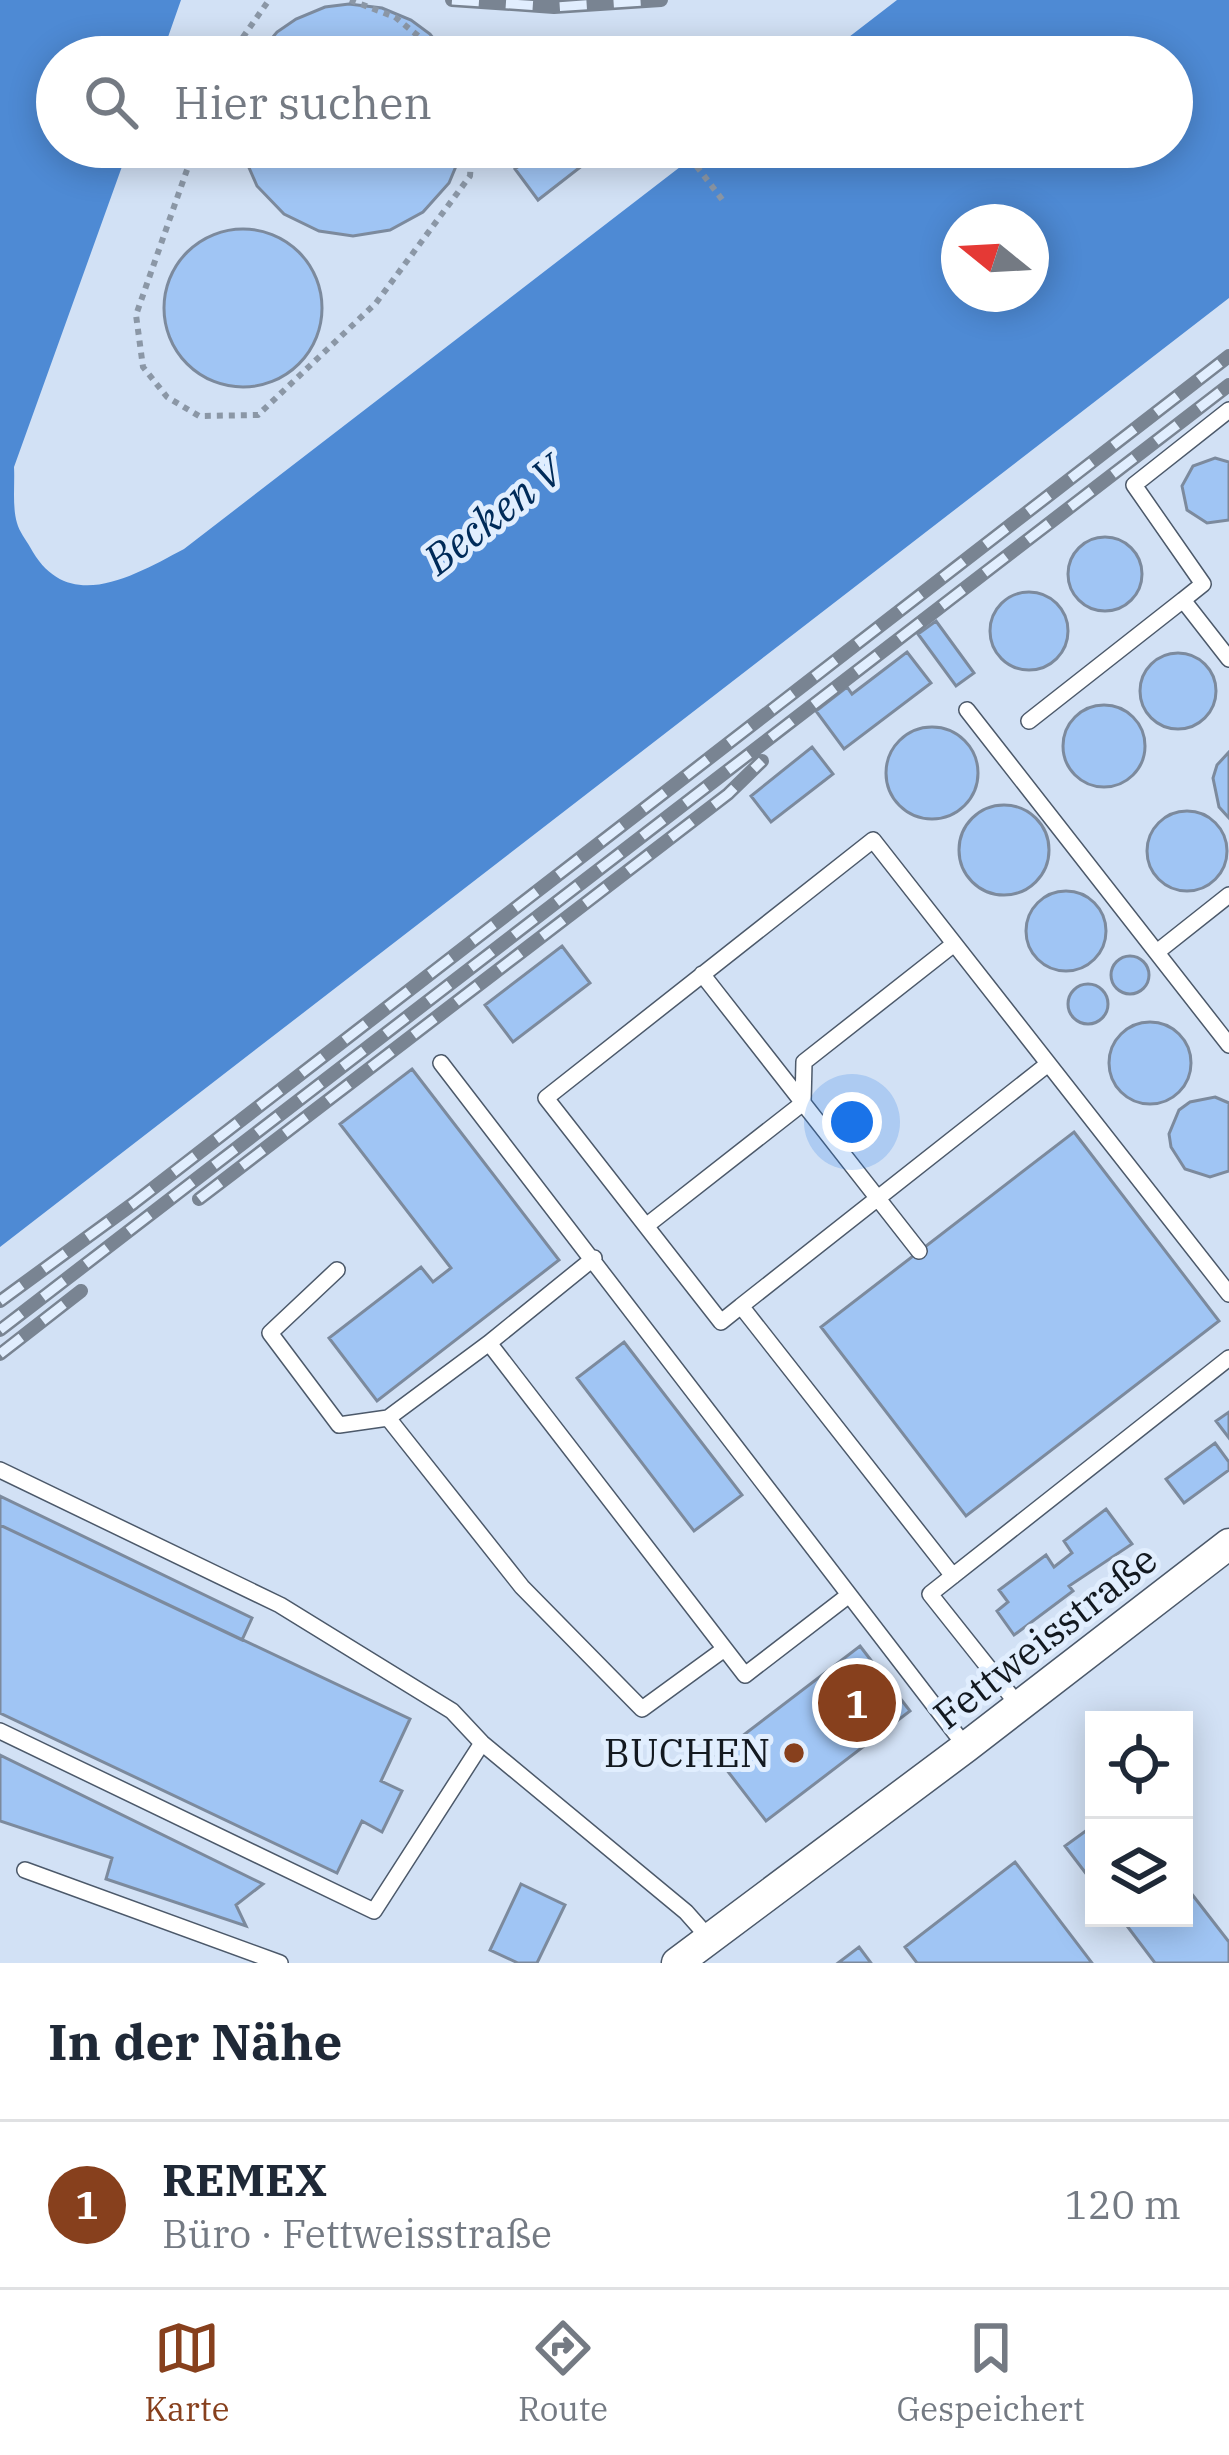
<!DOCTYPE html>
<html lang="de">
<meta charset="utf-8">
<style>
body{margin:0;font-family:"IBM Plex Serif",serif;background:#f2f2f3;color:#1f2937}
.controls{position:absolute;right:36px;bottom:36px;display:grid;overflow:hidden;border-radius:0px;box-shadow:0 6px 30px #0003}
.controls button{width:108px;height:108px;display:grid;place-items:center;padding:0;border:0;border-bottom:3px solid #e0e1e3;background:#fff;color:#1f2937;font:60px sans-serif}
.compass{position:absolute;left:941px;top:204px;width:108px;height:108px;border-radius:50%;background:#fff;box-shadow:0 6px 30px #0003;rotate:288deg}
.you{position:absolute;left:852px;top:1122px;width:42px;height:42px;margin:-30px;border:9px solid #fff;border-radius:50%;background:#1a73e8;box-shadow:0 0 0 18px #1a73e833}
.badge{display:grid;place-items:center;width:78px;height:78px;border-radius:50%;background:#87401d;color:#fff;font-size:39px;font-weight:700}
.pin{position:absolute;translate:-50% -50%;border:6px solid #fff;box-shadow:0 3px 12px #0006}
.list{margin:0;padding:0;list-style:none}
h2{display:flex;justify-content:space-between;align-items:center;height:156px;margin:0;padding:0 48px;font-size:51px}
h2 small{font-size:39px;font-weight:400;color:#747a83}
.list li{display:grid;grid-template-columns:78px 1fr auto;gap:36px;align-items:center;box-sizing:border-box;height:168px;padding:0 48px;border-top:3px solid #e0e1e3}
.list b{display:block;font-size:45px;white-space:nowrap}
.list p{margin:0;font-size:39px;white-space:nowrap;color:#747a83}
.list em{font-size:39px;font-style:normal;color:#747a83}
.icon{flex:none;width:66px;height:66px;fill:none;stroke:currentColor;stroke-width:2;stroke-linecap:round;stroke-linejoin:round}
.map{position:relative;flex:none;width:1229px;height:1963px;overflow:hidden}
.search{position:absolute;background:#fff;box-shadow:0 6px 30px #0003;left:36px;right:36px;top:36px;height:132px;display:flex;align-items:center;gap:30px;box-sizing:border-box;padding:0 42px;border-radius:66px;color:#747a83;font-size:45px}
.sheet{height:324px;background:#fff}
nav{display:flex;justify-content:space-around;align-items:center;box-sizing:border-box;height:168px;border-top:3px solid #e0e1e3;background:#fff;font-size:33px;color:#747a83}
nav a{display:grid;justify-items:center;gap:6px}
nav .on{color:#87401d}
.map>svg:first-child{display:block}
.water{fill:#4e8ad4;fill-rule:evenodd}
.building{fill:#a0c5f4;stroke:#7c8a9d;stroke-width:3}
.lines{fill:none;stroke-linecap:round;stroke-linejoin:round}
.service-casing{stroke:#4c596a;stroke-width:18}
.minor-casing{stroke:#4c596a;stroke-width:33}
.path{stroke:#8b97a6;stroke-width:6;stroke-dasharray:6 6;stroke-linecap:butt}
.service{stroke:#fff;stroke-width:15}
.minor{stroke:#fff;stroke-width:30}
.rail-casing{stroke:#798492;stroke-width:14}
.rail{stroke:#e1eefe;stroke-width:9;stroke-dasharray:27;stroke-linecap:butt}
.poi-dot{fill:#87401d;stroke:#e1eefe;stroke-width:4.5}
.labels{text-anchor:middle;stroke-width:10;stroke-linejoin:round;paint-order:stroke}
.street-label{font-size:39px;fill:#131920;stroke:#e1eefe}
.poi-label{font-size:39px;fill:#131920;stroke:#e1eefe;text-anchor:end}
.water-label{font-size:42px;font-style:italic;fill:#002b59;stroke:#e1eefe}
</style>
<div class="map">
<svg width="1229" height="1963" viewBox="0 0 1229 1963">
<rect width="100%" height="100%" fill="#d2e1f5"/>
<path class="water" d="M0 0H181L161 57H57V147H129L14 467C15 484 12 506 17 523 19 531 26 540 30 547 67 616 133 576 184 549L706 147H1172V57H823L897 0H1229V298L0 1247ZM959 222H1031V294H959Z"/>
<path class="building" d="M349 4 382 8 411 20 430 34 448 57H256L277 32 296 19 325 7Z
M240 147H464L449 183 423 212 390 230 353 236 319 231 284 214 257 186Z
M543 147H568L583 165 538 200 515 169Z
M164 308a79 79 0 1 1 158 0a79 79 0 1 1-158 0Z
M1215 458 1229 462V520L1207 523 1187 510 1182 486 1193 466Z
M1068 574a37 37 0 1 1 74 0a37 37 0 1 1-74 0Z
M990 631a39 39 0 1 1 78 0a39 39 0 1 1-78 0Z
M936 621 974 673 956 686 918 634Z
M907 652 931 683 844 749 816 711 847 687 852 694Z
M1140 691a38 38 0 1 1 76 0a38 38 0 1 1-76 0Z
M1063 746a41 41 0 1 1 82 0a41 41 0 1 1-82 0Z
M886 773a46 46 0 1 1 92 0a46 46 0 1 1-92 0Z
M812 747 833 774 771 822 751 796Z
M1229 752V818L1219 807 1213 778 1217 765Z
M959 850a45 45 0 1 1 90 0a45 45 0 1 1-90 0Z
M1147 851a40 40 0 1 1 80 0a40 40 0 1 1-80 0Z
M1026 931a40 40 0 1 1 80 0a40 40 0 1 1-80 0Z
M562 946 590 983 513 1042 485 1005Z
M1111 975a19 19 0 1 1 38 0a19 19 0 1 1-38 0Z
M1068 1004a20 20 0 1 1 40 0a20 20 0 1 1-40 0Z
M1109 1063a41 41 0 1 1 82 0a41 41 0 1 1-82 0Z
M412 1069 559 1260 377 1401 329 1338 421 1267 433 1282 451 1268 340 1124Z
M1215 1097 1229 1103V1171L1210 1177 1185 1169 1171 1147 1169 1134 1179 1110 1190 1102Z
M1074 1132 1219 1321 966 1516 821 1327Z
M624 1342 742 1495 694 1531 577 1378Z
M1229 1412V1438L1216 1421Z
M1215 1443 1229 1462V1470L1184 1503 1166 1479Z
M0 1496 252 1618 242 1640 0 1525Z
M1106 1509 1132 1544 1069 1586 1073 1591 1014 1635 997 1611 1008 1602 999 1590 1046 1555 1054 1567 1072 1553 1064 1541Z
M0 1525 410 1719 381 1781 402 1791 382 1832 362 1821 337 1873 0 1713Z
M860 1646 910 1711 766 1821 716 1756Z
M0 1755 263 1884 236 1905 246 1926 106 1879 112 1858 0 1821Z
M1094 1825V1884L1065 1846Z
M1015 1862 1092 1963H917L905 1947Z
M521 1884 565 1905 537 1963H518L490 1950Z
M1184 1884 1229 1942V1963H1155L1121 1918H1184Z
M859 1947 871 1963H838Z"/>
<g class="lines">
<defs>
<path id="service" d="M1183 600 1203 584 1134 485 1229 410
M967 710 1229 1045
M1029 721 1183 600 1229 659
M1157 952 1229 895
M702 974 919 1251
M441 1063 966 1747
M646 1226 803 1103 804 1062 954 944
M594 1258 489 1343 745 1675 849 1595
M337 1270 270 1333 339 1425 388 1418
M741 1306 721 1322 546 1098 873 840 1229 1294
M489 1343 388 1418 522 1587 642 1709 723 1650
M0 1470 280 1605 452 1711 482 1743 686 1912 709 1938
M953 1576 741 1306 1048 1064
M1019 1706 930 1594 1229 1358
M0 1731 374 1911 482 1743
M25 1870 280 1963"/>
<path id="minor" d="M677 1963 966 1747 1229 1544"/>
</defs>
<use href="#service" class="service-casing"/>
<use href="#minor" class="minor-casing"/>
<path class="path" d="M350 0 395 17 444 57
M229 57 269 0
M195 147 136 315 143 367 167 397 199 416 258 415 376 303 470 176 472 147
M682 147 724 202"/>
<use href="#service" class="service"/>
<use href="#minor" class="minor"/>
<defs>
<path id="rail" d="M452 0 554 7 661 0
M199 1199 728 794 762 761
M0 1301 134 1203 1229 356
M0 1330 1229 385
M0 1354 81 1291"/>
</defs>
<use href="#rail" class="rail-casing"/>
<use href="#rail" class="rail"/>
</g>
<circle class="poi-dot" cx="794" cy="1753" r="12"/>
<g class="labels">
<g class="street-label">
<text transform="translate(1045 1637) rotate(-38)" y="14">Fettweisstraße</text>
</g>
<g class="poi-label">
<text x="770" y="1767">BUCHEN</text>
</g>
<g class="water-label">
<text transform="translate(493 515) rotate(-38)" y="15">Becken V</text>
</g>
</g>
</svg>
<div class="controls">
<button><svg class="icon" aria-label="locate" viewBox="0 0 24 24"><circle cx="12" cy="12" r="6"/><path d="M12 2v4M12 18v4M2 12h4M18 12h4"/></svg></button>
<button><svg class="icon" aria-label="layers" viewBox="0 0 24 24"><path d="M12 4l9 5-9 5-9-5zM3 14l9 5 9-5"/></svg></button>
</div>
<svg class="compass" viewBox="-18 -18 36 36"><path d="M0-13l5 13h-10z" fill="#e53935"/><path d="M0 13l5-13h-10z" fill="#747a83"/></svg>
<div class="you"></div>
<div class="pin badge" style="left:857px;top:1703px">1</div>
<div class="search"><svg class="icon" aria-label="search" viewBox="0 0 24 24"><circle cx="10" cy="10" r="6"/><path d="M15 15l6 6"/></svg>Hier suchen</div>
</div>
<section class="sheet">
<h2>In der Nähe<small></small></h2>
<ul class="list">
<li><span class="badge">1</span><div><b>REMEX</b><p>Büro · Fettweisstraße</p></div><em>120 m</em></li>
</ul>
</section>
<nav>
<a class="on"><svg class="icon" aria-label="map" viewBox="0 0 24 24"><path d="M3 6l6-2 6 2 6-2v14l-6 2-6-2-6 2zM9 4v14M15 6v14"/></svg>Karte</a>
<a><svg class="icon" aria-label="directions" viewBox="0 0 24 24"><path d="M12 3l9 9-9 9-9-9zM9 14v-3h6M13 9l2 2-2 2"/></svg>Route</a>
<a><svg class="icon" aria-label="saved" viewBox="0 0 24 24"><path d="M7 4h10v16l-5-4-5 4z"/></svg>Gespeichert</a>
</nav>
